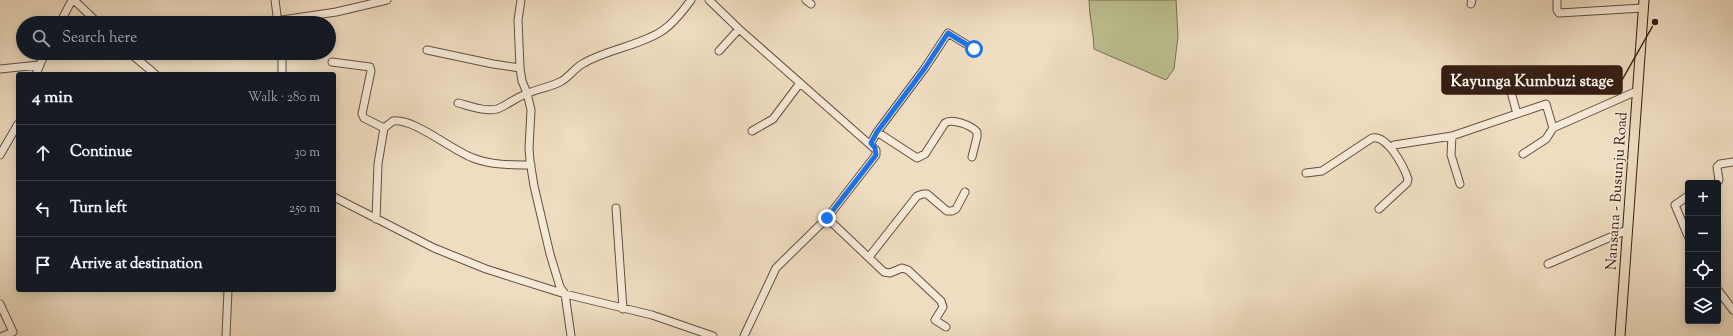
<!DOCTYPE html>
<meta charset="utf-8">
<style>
body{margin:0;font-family:"Sorts Mill Goudy",serif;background:#20242c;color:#f1f3f6}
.controls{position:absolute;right:12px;bottom:12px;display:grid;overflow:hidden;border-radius:4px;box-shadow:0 2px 10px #0003}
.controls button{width:36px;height:36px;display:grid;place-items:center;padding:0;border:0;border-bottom:1px solid #363941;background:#171b24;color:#f1f3f6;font:20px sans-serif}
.stop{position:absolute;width:12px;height:12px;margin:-9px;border:3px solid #1a73e8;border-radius:50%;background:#fff}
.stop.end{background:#1a73e8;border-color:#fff;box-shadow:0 1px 4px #0008}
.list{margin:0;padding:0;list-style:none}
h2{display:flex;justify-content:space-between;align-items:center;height:52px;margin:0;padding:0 16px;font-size:17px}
h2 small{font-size:13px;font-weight:400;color:#9ea1a6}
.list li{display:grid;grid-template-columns:26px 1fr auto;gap:12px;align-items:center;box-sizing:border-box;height:56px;padding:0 16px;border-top:1px solid #363941}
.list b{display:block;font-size:15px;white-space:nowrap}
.list em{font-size:13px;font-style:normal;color:#9ea1a6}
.icon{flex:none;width:22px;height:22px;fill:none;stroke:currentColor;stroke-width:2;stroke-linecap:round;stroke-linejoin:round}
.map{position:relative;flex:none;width:1733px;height:336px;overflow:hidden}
.search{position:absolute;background:#171b24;box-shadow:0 2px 10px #0003;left:16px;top:16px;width:320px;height:44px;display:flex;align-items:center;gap:10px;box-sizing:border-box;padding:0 14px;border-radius:22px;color:#9ea1a6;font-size:15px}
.panel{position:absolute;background:#171b24;box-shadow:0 2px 10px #0003;left:16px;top:72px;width:320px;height:220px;border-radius:4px}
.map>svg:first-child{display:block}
.green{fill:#bcc091;stroke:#786f52}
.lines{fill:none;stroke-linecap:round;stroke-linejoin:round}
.minor-casing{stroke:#634e3e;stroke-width:9}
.major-casing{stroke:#341e12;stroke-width:11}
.minor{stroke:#f5e9d7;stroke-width:7}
.major{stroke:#efddc1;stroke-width:9}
.route{stroke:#1a73e8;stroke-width:5}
.labels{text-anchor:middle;stroke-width:3;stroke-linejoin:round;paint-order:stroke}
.street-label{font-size:15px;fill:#341e12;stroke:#f5e9d7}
.leader{fill:none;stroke:#341e12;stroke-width:1.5}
.callout-dot{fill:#341e12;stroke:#f5e9d7;stroke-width:1.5}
.callout{fill:#341e12;stroke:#341e12;stroke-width:1.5}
.callout-label{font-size:16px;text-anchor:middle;font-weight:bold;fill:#fff}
</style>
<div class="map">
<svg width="1733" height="336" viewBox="0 0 1733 336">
<rect width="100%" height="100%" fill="#efddc1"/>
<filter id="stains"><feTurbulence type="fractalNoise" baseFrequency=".005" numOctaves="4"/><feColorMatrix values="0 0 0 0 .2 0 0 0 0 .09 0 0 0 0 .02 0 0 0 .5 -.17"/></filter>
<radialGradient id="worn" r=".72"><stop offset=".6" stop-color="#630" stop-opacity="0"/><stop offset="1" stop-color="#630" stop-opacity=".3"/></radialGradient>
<path class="green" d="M1089 0H1176L1178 36 1174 69 1166 80 1094 49C1094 33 1089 17 1089 0Z"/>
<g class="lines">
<defs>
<path id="minor" d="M74 0 98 23
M275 0 278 23
M521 0 518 20 520 68 522 81 527 93 531 110 529 148 530 161 534 186 550 254 560 287 565 294 571 336
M709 0 739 29 876 150V155L827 218 776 268 744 336
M806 0 811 4
M1557 0V10L1559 13 1643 8
M1471 4 1472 0
M60 23 72 0
M262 23 336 12 387 0
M427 50 493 64 520 68
M719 51 739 29
M130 53 155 74
M282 53V74
M332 62 370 67 371 71 362 114 364 118 384 128
M0 69 39 65
M36 74 45 53
M1508 81 1517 114
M458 103C470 106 485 112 497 109 504 107 517 97 526 94 537 89 550 87 560 82 570 77 575 67 584 63 608 49 639 46 662 31 674 23 683 11 691 0
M752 131 773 119 800 83
M877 132 917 158 925 154 945 123C952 118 971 125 977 132V137L972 157
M1452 136 1451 155 1460 184
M872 146 871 143 877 132 925 68 948 33 974 49
M1392 148 1394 145 1452 136 1546 104 1553 128 1637 91
M1523 154 1546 139 1553 128
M0 155 18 124
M1306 173 1322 171 1372 138C1387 134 1404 167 1408 179L1407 183 1379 209
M1717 183 1719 180 1717 167 1720 164 1733 162
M1688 196 1675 205 1688 236
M334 197 434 248 486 269 565 294 652 315 713 336
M616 208 623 309
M827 218 884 272 890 273 902 268 908 270 941 301 943 307 935 320 946 327
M376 219 378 164 384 128 393 121C414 118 451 150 473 158 490 165 512 165 531 165
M869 257 917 196 923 194H927L947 211H952L956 209 965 192
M1548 264 1627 230
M1718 290 1733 310
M0 304 13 332 3 336
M226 336 228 290"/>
<path id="major" d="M1620 336 1644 0"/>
</defs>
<use href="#minor" class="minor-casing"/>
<use href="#major" class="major-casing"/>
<use href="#minor" class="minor"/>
<use href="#major" class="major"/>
</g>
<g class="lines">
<path class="route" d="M827 218 876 155 875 148 871 143 877 132 925 68 948 33 974 49"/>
</g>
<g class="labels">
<g class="street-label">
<text transform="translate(1616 191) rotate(-86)" y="5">Nansana - Busunju Road</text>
</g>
</g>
<path class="leader" d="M1655 22L1622 80"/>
<circle class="callout-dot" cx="1655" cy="22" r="4"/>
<rect class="callout" x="1442" y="66" width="180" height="28" rx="4"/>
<g class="callout-label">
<text x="1532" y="86">Kayunga Kumbuzi stage</text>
</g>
<rect width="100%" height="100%" filter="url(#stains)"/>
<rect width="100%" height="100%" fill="url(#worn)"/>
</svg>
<div class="controls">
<button>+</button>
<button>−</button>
<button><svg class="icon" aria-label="locate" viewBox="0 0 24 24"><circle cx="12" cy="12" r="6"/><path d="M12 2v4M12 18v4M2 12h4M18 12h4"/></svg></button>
<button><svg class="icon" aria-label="layers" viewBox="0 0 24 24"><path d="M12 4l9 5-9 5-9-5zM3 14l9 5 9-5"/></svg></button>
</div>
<div class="stop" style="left:974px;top:49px"></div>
<div class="stop end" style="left:827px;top:218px"></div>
<div class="search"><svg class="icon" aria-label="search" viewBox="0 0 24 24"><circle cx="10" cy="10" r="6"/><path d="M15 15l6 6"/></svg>Search here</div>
<section class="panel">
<h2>4 min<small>Walk · 280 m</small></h2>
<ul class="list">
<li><svg class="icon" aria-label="ahead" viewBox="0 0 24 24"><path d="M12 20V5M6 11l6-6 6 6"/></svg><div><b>Continue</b></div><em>30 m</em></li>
<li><svg class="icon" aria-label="left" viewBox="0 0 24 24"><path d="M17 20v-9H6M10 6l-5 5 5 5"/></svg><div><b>Turn left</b></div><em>250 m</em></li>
<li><svg class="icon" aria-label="arrive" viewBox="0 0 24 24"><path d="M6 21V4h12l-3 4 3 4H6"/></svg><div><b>Arrive at destination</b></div></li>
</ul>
</section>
</div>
